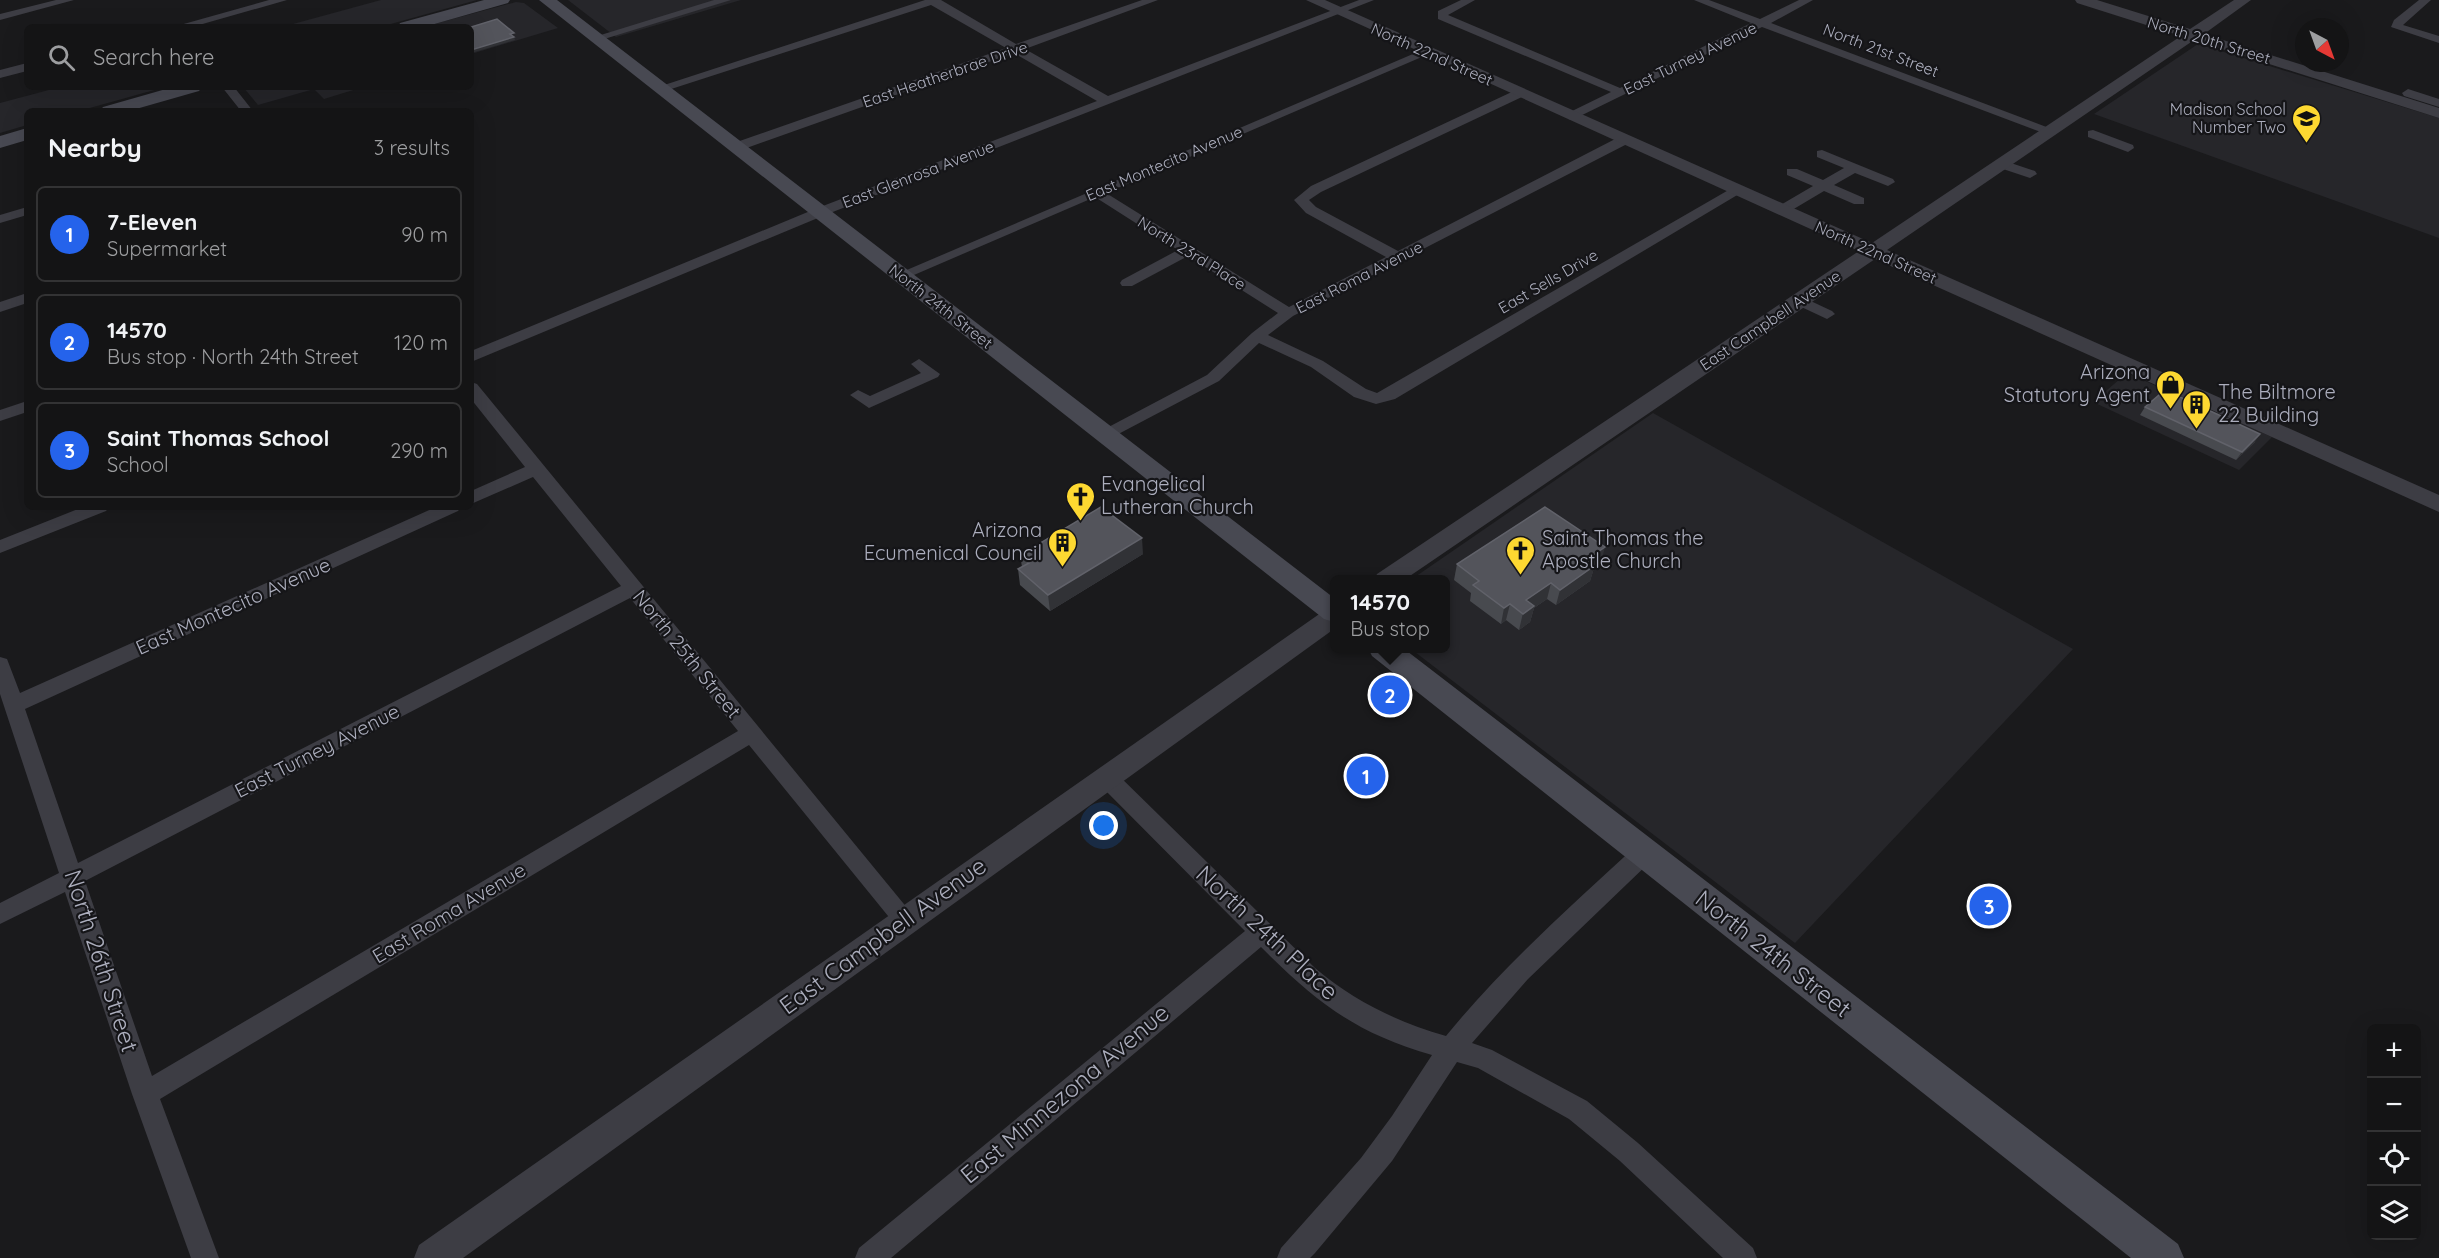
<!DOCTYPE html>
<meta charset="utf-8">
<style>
body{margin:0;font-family:Quicksand,sans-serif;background:#212122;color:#f1f3f6}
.controls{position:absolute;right:18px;bottom:18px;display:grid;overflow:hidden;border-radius:9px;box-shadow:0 6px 24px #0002}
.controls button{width:54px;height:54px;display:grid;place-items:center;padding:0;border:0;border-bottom:2px solid #333334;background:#141415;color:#f1f3f6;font:30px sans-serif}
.compass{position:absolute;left:2295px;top:18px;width:54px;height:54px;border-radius:50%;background:#141415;box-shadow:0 6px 24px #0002;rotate:139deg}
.you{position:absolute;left:1104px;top:826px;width:21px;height:21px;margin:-15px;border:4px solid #fff;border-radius:50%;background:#1a73e8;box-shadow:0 0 0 9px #1a73e833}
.badge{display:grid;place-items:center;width:39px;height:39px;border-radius:50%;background:#2563eb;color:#fff;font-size:20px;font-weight:700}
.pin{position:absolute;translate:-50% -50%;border:3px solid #fff;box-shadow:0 2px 6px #0006}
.popup{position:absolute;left:1330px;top:575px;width:120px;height:78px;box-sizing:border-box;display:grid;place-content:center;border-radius:9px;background:#141415;filter:drop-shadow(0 2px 4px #0005);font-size:20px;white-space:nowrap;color:#9d9ea0}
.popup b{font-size:22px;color:#f1f3f6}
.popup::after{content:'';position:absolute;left:50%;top:100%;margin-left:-12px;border:12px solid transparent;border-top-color:#141415}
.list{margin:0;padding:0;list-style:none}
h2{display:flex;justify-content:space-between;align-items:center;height:78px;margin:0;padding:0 24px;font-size:26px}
h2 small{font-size:20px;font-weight:400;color:#9d9ea0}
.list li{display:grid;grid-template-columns:39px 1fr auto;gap:18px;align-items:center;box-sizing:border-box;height:96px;margin:0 12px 12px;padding:0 12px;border:2px solid #333334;border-radius:9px}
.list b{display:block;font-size:22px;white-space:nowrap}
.list p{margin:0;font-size:20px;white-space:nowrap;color:#9d9ea0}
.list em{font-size:20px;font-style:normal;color:#9d9ea0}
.icon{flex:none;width:33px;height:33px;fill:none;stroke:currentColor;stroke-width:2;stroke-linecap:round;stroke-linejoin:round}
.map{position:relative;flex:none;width:2439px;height:1258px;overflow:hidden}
.search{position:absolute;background:#141415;box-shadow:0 6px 24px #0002;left:24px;top:24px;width:450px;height:66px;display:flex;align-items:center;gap:15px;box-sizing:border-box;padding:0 21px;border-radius:9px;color:#9d9ea0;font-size:22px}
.panel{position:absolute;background:#141415;box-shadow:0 6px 24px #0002;left:24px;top:108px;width:450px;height:402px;border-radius:9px}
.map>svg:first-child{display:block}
.built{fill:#26262a}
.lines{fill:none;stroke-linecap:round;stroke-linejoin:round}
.minor{fill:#3d3d44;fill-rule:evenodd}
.tertiary{fill:#3d3d44;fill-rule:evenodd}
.secondary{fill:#484952;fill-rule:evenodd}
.wall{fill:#484a4f}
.shaded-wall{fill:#313236}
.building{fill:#53545b;stroke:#61626a;stroke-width:1.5}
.labels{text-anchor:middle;stroke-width:4.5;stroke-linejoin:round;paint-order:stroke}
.far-street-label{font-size:16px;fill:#acaebd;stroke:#151518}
.far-poi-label{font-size:16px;fill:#acaebd;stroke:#151518;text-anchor:end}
.poi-label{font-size:20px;fill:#acaebd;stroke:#151518;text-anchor:start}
.street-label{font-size:20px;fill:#acaebd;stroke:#151518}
.near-street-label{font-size:24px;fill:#acaebd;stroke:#151518}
</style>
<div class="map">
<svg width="2439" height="1258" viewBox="0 0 2439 1258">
<rect width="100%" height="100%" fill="#1a1a1c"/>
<path class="built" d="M381 0H477L380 27H282Z
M568 0H741L616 37Z
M516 2 524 3 558 28 471 54V27H423Z
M2198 44 2439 118V238L2094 114Z
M60 87H165L79 111H27V125L0 133V103Z
M243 87H363L324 99 314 89 258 105Z
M2127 373 2272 437 2239 470 2093 402Z
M1653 413 2073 649 1795 943 1411 649 1446 648V580L1412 579Z"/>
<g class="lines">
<path class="minor" d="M56 0H74L0 20V14Z
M269 0H287L192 27H173Z
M714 0H731L601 40 591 38Z
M925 0H941L1016 44 1142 0H1158L1025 49 1108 96 1359 0H1374L825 215 471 362V351L815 209 1097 101 1014 53 741 150H731V144L1006 48 931 5 665 91 655 88Z
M1461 0H1475L1448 15 1620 88 1751 23 1694 0H1709L1760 19 1799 0H1813L1771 23 2057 131 2051 135 2046 134 1762 27 1572 120 1568 119V113L1611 92 1438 19V11Z
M2419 0H2431L2403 25 2439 36V43L2391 27 2394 20Z
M1427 48 1433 51 1431 53 1106 193 1289 307 1386 257 1306 213 1294 200 1311 186 1516 90H1524V96L1321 192 1309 200 1316 207 1398 251 1619 137H1629V143L1293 316 1268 335 1323 361 1366 389 1377 393 1732 188H1742L1744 191 1395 399 1376 404 1354 397 1311 367 1259 343 1219 381 1107 440 1099 435 1101 431 1207 375 1252 333 1278 313 1188 256 1132 286H1122L1120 283 1122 280 1178 250 1095 197 907 278 902 279 895 275Z
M27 63V71L0 78V70Z
M222 87H234L253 111H241Z
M2408 89 2439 99V107L2404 96 2402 93Z
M2093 130 2133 145 2134 148 2128 152 2088 137V131Z
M1822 150 1893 179 1895 182 1888 186 1855 173 1834 185 1864 198V204H1854L1824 191 1787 213H1777V207L1813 186 1787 175V169H1797L1823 180 1844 168 1817 157V151Z
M2002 160 2035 171 2037 174 2030 178 1997 167 1995 164Z
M27 207V215L0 223V215Z
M27 293V303L0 312V302Z
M1800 296 1832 311 1835 314 1827 319 1795 304 1792 301Z
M919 359 940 374 938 377 869 408 850 395 858 390 870 396 921 373 911 364Z
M471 382 477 384 917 920 913 927 905 930 897 927 749 745 160 1099 219 1258H191L132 1094 65 892 0 924V903L59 873 0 694V657L7 659 20 693 436 507H461L458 511 25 709 78 863 621 586 533 477 471 504V491L525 467 471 399ZM630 598 738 731 152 1076 85 881Z
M27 401V412L0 421V410Z
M83 507H109L106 511 0 553V540Z
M1106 768 1114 771 1315 968C1354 1001 1397 1022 1446 1036 1503 966 1570 907 1636 846L1644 843 1652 846 1655 853 1652 860 1528 979 1472 1043 1492 1050 1587 1101 1638 1143 1753 1248 1757 1258H1723L1620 1161 1569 1119 1478 1068 1457 1062 1392 1161 1315 1253 1310 1258H1277L1281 1248 1361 1158 1392 1116 1432 1055C1355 1033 1316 1002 1261 947L891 1258H855L859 1248 1245 931 1098 783 1095 777 1098 771Z"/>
<path class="tertiary" d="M1306 0H1325L1872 243 2181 36 2077 3 2075 0H2097L2190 29 2234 0H2251L2204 34 2439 108V118L2194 40 1887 250 2439 495V512L1875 259 1404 580H1374L1377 574 1859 251Z
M1334 607V629L463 1258H414L419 1245 1325 610Z"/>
<path class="secondary" d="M484 0H510L508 3 424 27H398L400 23Z
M539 0H557L1334 598V622L1324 619Z
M173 87H202L199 91 129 111H100L103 107Z
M27 128V140L0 148V136Z
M1368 648H1403L2178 1244 2184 1258H2131L1372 656Z"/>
</g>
<path class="wall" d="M2145 407 2255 442 2236 460 2140 415Z
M1143 554 1050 611 1020 585 1018 569 1022 567 1020 555Z
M1601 563 1594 568 1590 581 1556 605 1547 599 1534 608 1530 622 1519 630 1506 620 1501 624 1470 601 1471 593 1454 580 1457 564Z"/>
<path class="shaded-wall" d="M514 37 515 40 471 53V50Z
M2260 434 2255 442 2236 460 2242 452Z
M1142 538 1143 554 1050 611 1048 595Z
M1605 547 1601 563 1594 568 1590 581 1556 605 1560 590 1586 560Z
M1551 583 1547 599 1534 608 1530 622 1519 630 1526 600Z
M1510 604 1506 620 1501 624 1504 608Z"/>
<path class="building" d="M497 19 514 33 510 34 514 37 471 50V27Z
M2165 390 2260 434 2242 452 2145 407Z
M1101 507 1142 538 1048 595 1018 569 1029 563 1020 555Z
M1545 507 1605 547 1586 560 1594 566 1560 590 1551 583 1526 600 1534 606 1523 614 1510 604 1504 608 1473 585 1479 581 1457 564Z"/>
<defs>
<symbol id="school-pin" viewBox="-11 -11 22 30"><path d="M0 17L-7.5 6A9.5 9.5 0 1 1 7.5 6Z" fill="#fdd831" stroke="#151518"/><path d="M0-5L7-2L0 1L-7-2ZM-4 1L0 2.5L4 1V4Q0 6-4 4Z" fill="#111"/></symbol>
<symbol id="shop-pin" viewBox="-11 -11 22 30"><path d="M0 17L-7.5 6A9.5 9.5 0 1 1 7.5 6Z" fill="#fdd831" stroke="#151518"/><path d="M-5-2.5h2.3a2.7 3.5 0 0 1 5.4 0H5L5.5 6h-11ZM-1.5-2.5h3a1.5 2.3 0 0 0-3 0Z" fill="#111"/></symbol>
<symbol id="building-pin" viewBox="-11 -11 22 30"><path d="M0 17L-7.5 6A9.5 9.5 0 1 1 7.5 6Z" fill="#fdd831" stroke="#151518"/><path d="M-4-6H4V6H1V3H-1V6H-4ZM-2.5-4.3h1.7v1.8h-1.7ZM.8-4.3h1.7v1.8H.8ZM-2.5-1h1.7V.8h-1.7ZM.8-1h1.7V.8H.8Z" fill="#111"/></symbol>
<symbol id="church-pin" viewBox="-11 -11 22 30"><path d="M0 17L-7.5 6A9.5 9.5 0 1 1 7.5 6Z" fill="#fdd831" stroke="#151518"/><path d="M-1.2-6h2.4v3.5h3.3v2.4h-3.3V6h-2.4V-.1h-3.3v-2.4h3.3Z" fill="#111"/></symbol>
</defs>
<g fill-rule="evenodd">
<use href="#school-pin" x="2290" y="102" width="33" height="45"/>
<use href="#shop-pin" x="2154" y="368" width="33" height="45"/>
<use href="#building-pin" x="2180" y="388" width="33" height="45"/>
<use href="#church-pin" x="1064" y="480" width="33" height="45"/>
<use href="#building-pin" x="1046" y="526" width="33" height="45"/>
<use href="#church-pin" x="1504" y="534" width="33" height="45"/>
</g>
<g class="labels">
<g class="far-street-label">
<text transform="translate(2209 40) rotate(17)" y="6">North 20th Street</text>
<text transform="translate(1881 50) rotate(21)" y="6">North 21st Street</text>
<text transform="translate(1432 54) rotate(24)" y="6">North 22nd Street</text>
<text transform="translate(1690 58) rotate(-26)" y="6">East Turney Avenue</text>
<text transform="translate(945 74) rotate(-19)" y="6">East Heatherbrae Drive</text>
<text transform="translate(1164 163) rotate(-23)" y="6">East Montecito Avenue</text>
<text transform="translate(918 174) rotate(-21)" y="6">East Glenrosa Avenue</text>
<text transform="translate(1876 252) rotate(24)" y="6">North 22nd Street</text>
<text transform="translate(1192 253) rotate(32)" y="6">North 23rd Place</text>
<text transform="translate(1359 277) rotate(-27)" y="6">East Roma Avenue</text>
<text transform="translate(1548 281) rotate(-30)" y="6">East Sells Drive</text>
<text transform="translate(941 306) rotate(38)" y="6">North 24th Street</text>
<text transform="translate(1770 320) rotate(-34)" y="6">East Campbell Avenue</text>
</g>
<g class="far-poi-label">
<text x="2286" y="115">Madison School<tspan x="2286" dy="18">Number Two</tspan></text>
</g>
<g class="poi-label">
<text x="2150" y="379" text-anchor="end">Arizona<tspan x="2150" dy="23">Statutory Agent</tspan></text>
<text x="2218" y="399">The Biltmore<tspan x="2218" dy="23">22 Building</tspan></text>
<text x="1101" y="491">Evangelical<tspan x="1101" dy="23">Lutheran Church</tspan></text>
<text x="1042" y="537" text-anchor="end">Arizona<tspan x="1042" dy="23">Ecumenical Council</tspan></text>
<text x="1542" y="545">Saint Thomas the<tspan x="1542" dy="23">Apostle Church</tspan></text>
</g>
<g class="street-label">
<text transform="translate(233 606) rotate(-24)" y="7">East Montecito Avenue</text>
<text transform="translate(687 654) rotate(51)" y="7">North 25th Street</text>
<text transform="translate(317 751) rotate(-27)" y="7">East Turney Avenue</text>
<text transform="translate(449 913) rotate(-31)" y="7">East Roma Avenue</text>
</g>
<g class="near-street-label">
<text transform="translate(1267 933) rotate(43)" y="8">North 24th Place</text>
<text transform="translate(883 936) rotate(-36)" y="8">East Campbell Avenue</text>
<text transform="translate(1773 954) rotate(38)" y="8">North 24th Street</text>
<text transform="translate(101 961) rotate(72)" y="8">North 26th Street</text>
<text transform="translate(1065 1094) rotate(-40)" y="8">East Minnezona Avenue</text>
</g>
</g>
</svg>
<div class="controls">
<button>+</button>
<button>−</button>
<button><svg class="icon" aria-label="locate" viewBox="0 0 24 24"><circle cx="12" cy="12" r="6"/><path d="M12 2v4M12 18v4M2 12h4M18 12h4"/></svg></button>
<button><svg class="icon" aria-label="layers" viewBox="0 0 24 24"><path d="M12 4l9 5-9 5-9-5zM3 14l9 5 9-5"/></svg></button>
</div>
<svg class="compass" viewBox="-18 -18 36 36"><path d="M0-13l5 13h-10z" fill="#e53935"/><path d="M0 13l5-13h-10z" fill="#9d9ea0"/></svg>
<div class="you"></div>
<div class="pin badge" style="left:1366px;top:776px">1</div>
<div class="pin badge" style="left:1390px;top:695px">2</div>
<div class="popup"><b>14570</b>Bus stop</div>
<div class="pin badge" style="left:1989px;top:906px">3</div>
<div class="search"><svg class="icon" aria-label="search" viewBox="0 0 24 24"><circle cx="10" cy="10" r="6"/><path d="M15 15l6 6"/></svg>Search here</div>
<section class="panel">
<h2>Nearby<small>3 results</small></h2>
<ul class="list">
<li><span class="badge">1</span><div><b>7-Eleven</b><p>Supermarket</p></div><em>90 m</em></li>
<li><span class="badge">2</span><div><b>14570</b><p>Bus stop · North 24th Street</p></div><em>120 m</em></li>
<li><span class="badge">3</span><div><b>Saint Thomas School</b><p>School</p></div><em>290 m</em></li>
</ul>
</section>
</div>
